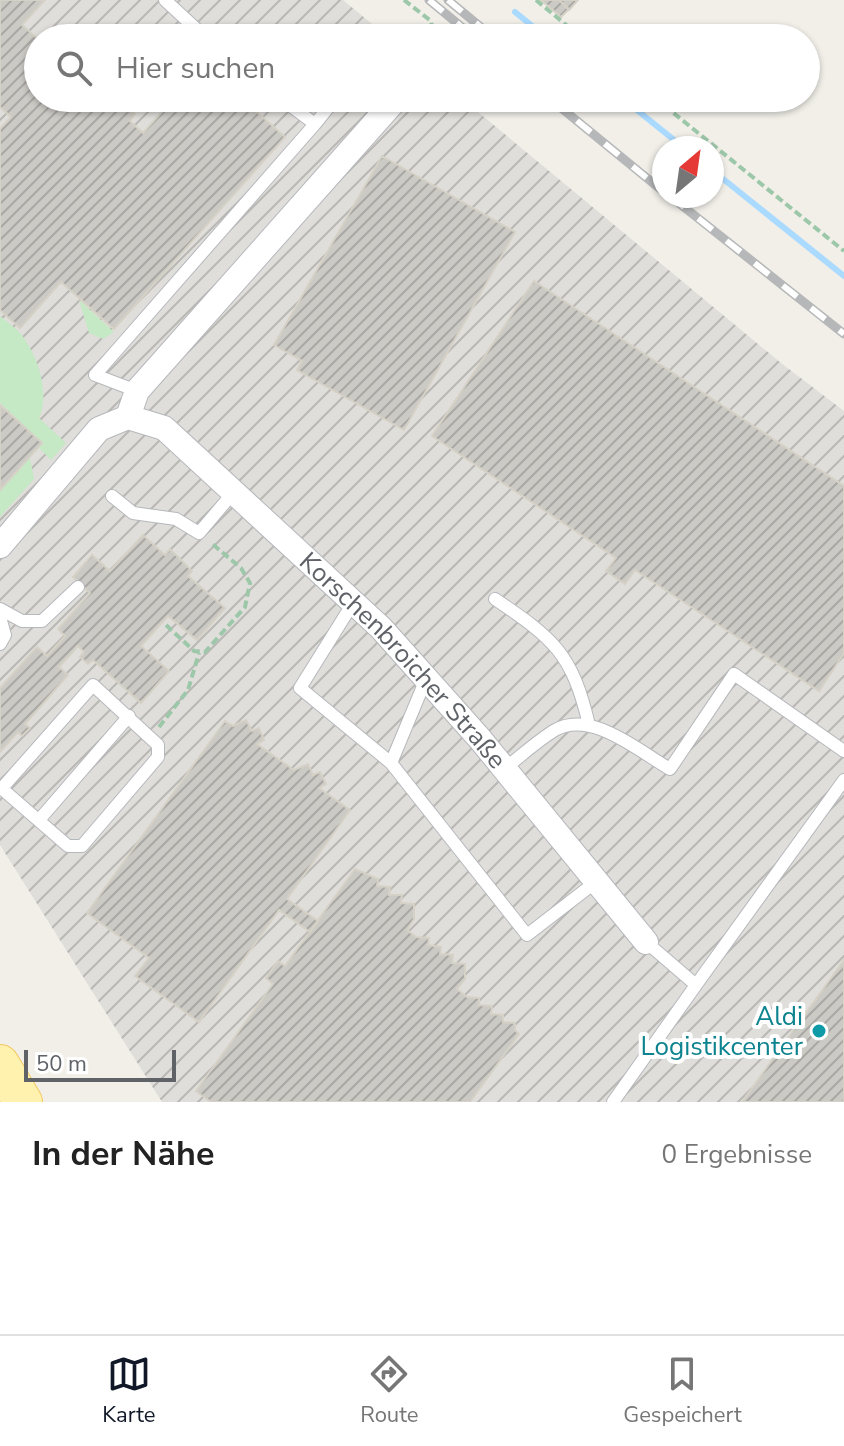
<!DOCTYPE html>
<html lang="de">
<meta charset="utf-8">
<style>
body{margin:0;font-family:"Nunito Sans",sans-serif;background:#f6f6f6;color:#222}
.compass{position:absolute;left:652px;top:136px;width:72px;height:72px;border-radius:50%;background:#fff;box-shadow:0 2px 6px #0004;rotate:29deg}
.scale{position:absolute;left:24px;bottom:20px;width:152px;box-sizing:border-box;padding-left:8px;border:4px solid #5f6368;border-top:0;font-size:22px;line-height:28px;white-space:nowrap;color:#5f6368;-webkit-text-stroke:6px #fff;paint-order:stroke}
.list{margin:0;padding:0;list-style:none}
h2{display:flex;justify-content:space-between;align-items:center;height:104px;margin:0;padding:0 32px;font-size:34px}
h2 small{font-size:26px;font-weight:400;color:#767676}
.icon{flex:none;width:44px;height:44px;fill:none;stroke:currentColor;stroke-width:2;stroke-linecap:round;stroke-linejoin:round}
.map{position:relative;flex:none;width:844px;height:1102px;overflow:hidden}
.search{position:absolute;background:#fff;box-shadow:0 2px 6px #0004;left:24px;right:24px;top:24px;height:88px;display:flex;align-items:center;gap:20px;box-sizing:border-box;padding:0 28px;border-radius:44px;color:#767676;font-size:30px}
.sheet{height:232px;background:#fff}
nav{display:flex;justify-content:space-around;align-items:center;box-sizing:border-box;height:112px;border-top:2px solid #e0e0e0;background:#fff;font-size:22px;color:#767676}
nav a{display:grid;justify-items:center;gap:4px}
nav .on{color:#111827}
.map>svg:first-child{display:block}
.industrial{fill:url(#industrial-furrows)}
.grass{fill:#c5e8c5}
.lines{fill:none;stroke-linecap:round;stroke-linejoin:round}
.stream{stroke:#aadaff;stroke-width:6}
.building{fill:url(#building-hatch);stroke:#d6d1c6;stroke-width:2}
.service-casing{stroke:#b5b8bc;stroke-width:14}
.minor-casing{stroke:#b5b8bc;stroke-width:26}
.primary-casing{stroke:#f2c960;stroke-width:40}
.path{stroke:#9cc7a9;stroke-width:4;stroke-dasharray:8 4;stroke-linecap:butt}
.service{stroke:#fff;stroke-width:12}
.minor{stroke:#fff;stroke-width:24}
.primary{stroke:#fff2af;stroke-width:38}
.rail-casing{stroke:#b6b7b8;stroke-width:9}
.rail{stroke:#fff;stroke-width:6;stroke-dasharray:18;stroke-linecap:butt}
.culture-dot{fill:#0f9aa8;stroke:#fff;stroke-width:3}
.labels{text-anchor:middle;stroke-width:8;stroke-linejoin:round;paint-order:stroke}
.street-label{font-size:26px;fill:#5f6368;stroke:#fff}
.culture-label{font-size:26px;fill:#0d838f;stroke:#fff;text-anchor:end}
</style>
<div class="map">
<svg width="844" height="1102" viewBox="0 0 844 1102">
<defs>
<pattern id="industrial-furrows" width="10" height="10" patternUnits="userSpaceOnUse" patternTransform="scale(2)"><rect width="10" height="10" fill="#e0deda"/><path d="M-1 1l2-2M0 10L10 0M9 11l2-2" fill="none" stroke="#b9b8b5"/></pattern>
<pattern id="building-hatch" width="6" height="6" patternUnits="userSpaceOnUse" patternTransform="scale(2)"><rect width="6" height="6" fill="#cccac5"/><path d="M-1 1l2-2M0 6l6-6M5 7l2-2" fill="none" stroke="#a9a8a4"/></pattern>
</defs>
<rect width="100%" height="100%" fill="#f1efe8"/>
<path class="industrial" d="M0 0H343L389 38H38V98H461L781 363 844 411V1102H162L0 845Z"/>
<path class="grass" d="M79 300 114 332 103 339 89 333Z
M0 316C7 322 19 330 24 338 39 359 50 396 39 418L66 443 51 460 39 448 43 443 0 403Z
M30 458 34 479 0 517V491Z"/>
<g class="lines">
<path class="stream" d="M515 12 547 38
M622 98 684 148
M712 170 844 276"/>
</g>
<path class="building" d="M0 0H45L22 25 38 39V98H104L113 106 119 99 135 114 130 121 143 133 174 98H241L285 137 114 329 61 282 20 328 0 310V129L11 117 0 107Z
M541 0H559L569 9 561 17Z
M559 0H578L569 10Z
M382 156 515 232 404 430 297 370 302 361 274 345Z
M534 281 844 486V653L819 691 635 570 625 584 606 571 616 558 432 436Z
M0 405 42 443 0 490Z
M143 535 165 555 170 549 192 571 188 576 225 608 197 640 168 616 141 646 169 671 141 703 93 660 88 664 80 657 84 652 78 646 59 667 68 675 25 724 30 728 22 736 18 732 0 752V688L37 647 47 656 65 636 58 629 90 593 73 577 92 555 110 571Z
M246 720 252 731 259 728 264 740 257 744 294 770 308 764 313 775 320 772 326 784 319 788 350 810 287 899 318 921 310 932 279 910 199 1022 135 976 149 958 87 913 225 721 233 726Z
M355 869 378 879 377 886 390 887 389 895H402L401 903 414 904V919L407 930 416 937 429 938 428 945 441 947 440 954 453 955 452 963 465 964V979L457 989 467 997 479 998V1005L492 1006 491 1014 503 1015V1022L515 1023V1030L519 1034 470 1102H211L196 1091 273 984 266 978 278 961 285 966Z
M844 960V1102H742Z"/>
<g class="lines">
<defs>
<path id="service" d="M165 0 206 38
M315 124 336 98
M137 391 95 375 315 124 280 98
M112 496 133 513 176 519 199 533 233 493
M495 599C554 639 572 653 589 725
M353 603 300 688 391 763 527 935 597 881
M0 609 22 621H42L78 587
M0 617 5 635 0 644
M391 763 426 679
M504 769C521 756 537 741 555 730 591 709 640 752 670 769L734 674 844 751
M0 787 68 846H82L158 757V745L93 685 2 788
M39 820 129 716
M646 942 696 985 844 780
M613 1102 696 985"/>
<g id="minor">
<path d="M128 417 137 391 397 98"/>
<path id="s1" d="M0 546 99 429 128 417 164 428 381 628 480 739 646 942"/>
</g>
<path id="primary" d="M0 1064 23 1102"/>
</defs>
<use href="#service" class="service-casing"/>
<use href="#minor" class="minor-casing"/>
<use href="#primary" class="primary-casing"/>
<path class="path" d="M404 0 431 21 434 38
M536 0 582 38
M655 98 844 251
M166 625 194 651 205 652 245 607 250 583 241 568 210 542
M159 727 188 690 199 653"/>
<use href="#service" class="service"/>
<use href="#minor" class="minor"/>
<use href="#primary" class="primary"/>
<defs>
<path id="rail" d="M429 0 475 38
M448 0 494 38
M549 98 664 192
M670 196 844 334"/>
</defs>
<use href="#rail" class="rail-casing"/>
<use href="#rail" class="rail"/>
</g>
<circle class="culture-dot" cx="819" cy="1031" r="8"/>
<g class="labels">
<g class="street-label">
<text dy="9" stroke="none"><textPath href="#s1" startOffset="556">Korschenbroicher Straße</textPath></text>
</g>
<g class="culture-label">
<text x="803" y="1025">Aldi<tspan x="803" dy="30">Logistikcenter</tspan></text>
</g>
</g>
</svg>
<svg class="compass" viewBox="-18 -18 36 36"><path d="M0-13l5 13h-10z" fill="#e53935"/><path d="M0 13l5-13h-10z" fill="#767676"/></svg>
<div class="scale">50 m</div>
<div class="search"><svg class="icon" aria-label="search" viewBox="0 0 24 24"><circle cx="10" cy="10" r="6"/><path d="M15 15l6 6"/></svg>Hier suchen</div>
</div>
<section class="sheet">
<h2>In der Nähe<small>0 Ergebnisse</small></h2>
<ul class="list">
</ul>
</section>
<nav>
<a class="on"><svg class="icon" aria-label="map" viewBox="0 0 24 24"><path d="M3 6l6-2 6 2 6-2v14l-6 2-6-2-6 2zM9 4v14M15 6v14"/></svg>Karte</a>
<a><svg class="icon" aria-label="directions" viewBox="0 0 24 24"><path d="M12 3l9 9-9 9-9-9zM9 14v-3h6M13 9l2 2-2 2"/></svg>Route</a>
<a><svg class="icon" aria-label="saved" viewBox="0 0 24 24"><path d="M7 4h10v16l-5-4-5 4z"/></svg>Gespeichert</a>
</nav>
